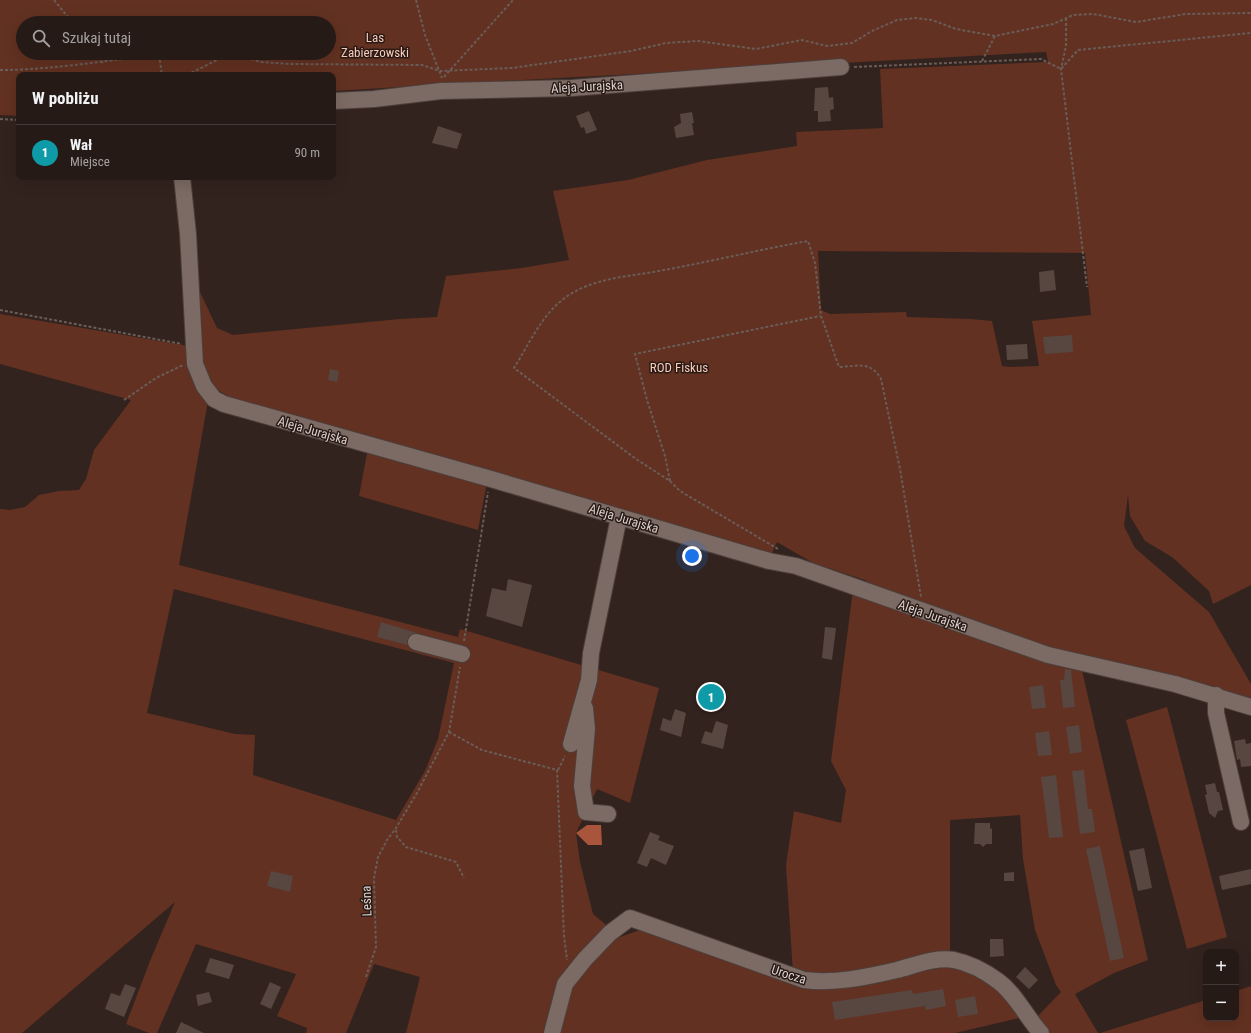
<!DOCTYPE html>
<html lang="pl">
<meta charset="utf-8">
<style>
body{margin:0;font-family:"Roboto Condensed",sans-serif;background:#2e231f;color:#f1f3f6}
.controls{position:absolute;right:12px;bottom:12px;display:grid;overflow:hidden;border-radius:8px;box-shadow:0 4px 16px #0002}
.controls button{width:36px;height:36px;display:grid;place-items:center;padding:0;border:0;border-bottom:1px solid #423835;background:#261a16;color:#f1f3f6;font:20px sans-serif}
.you{position:absolute;left:692px;top:556px;width:14px;height:14px;margin:-10px;border:3px solid #fff;border-radius:50%;background:#1a73e8;box-shadow:0 0 0 6px #1a73e833}
.badge{display:grid;place-items:center;width:26px;height:26px;border-radius:50%;background:#55cec5;color:#fff;font-size:13px;font-weight:700}
.pin{position:absolute;translate:-50% -50%;border:2px solid #fff;box-shadow:0 1px 4px #0006}
.list{margin:0;padding:0;list-style:none}
h2{display:flex;justify-content:space-between;align-items:center;height:52px;margin:0;padding:0 16px;font-size:17px}
h2 small{font-size:13px;font-weight:400;color:#a4a1a1}
.list li{display:grid;grid-template-columns:26px 1fr auto;gap:12px;align-items:center;box-sizing:border-box;height:56px;padding:0 16px;border-top:1px solid #423835}
.list b{display:block;font-size:15px;white-space:nowrap}
.list p{margin:0;font-size:13px;white-space:nowrap;color:#a4a1a1}
.list em{font-size:13px;font-style:normal;color:#a4a1a1}
.icon{flex:none;width:22px;height:22px;fill:none;stroke:currentColor;stroke-width:2;stroke-linecap:round;stroke-linejoin:round}
.map{position:relative;flex:none;width:1251px;height:1033px;overflow:hidden}
.search{position:absolute;background:#261a16;box-shadow:0 4px 16px #0002;left:16px;top:16px;width:320px;height:44px;display:flex;align-items:center;gap:10px;box-sizing:border-box;padding:0 14px;border-radius:22px;color:#a4a1a1;font-size:15px}
.panel{position:absolute;background:#261a16;box-shadow:0 4px 16px #0002;left:16px;top:72px;width:320px;height:108px;border-radius:8px}
.map>svg:first-child{display:block}
.green{fill:#623121;fill-rule:evenodd}
.water{fill:#a8553b}
.building{fill:#584641}
.lines{fill:none;stroke-linecap:round;stroke-linejoin:round}
.minor-casing{stroke:#4c3f3b;stroke-width:18}
.path{stroke:#6a5c57;stroke-width:2;stroke-dasharray:3 2;stroke-linecap:butt}
.minor{stroke:#7c6a64;stroke-width:16}
.labels{text-anchor:middle;stroke-width:3;stroke-linejoin:round;paint-order:stroke}
.park-label{font-size:13px;fill:#f9c9ba;stroke:#281a15}
.street-label{font-size:13px;fill:#dbd0cd;stroke:#281a15}
</style>
<div class="map">
<svg width="1251" height="1033" viewBox="0 0 1251 1033">
<rect width="100%" height="100%" fill="#33231e"/>
<path class="green" d="M0 0H1251V585L1213 604 1209 591 1172 557 1145 541 1130 516 1128 495 1124 526 1135 548 1209 612 1251 684V703L1094 662 873 586 865 580 813 563 777 542 772 553 477 468 369 441 366 435 352 431 345 434 231 398C226 395 219 391 215 387 197 367 197 323 194 297L200 292 217 328 233 335 400 319 437 317 446 276 522 268 569 260 553 191 628 180 707 160 797 146 796 132 883 128 880 69 1048 62 1046 52 483 82 333 91V75H19V116L0 115ZM23 23H329V53H23ZM818 251 1085 253 1091 315 1032 321 1039 366 1008 367 1002 366 992 321 971 319 907 317 906 312 830 314 821 310Z
M0 314 189 346 208 401 179 565 458 637 460 629 659 688 630 803 597 789 576 833 580 862 593 914 606 925 580 956 545 1033H406L420 977 374 964 346 1033H306L307 1028 277 1016 296 974 196 944 157 1033H149L126 1024 150 961 175 902 22 1033H0V509L10 510 25 507 39 495 59 491 79 490 86 479 94 450 131 400 0 364ZM174 589 454 663 438 739 425 771 396 820 253 775 255 735 235 734 147 713Z
M368 448 487 482 478 530 359 496Z
M853 590 1081 666 1148 960 1114 973 1075 994 1098 1033H1046L1034 1020 1061 992 1056 985 1035 930 1023 859 1020 815 950 820V957L827 977 793 973 786 865 794 811 841 823 846 790 831 761Z
M1167 707 1227 937 1187 949 1126 720Z
M646 928 838 986 959 965 997 987 1019 1018 955 1033H554L570 984 599 953 617 938Z
M1251 986V1033H1100L1206 1000V1018H1236V991Z"/>
<path class="water" d="M587 825H601L602 845H588L576 833Z"/>
<path class="building" d="M828 87 829 98 833 97 834 109 830 110 831 121 818 122V111H814L815 88Z
M589 111 597 130 586 134 584 127 581 128 576 116Z
M692 112 694 123H692L694 135 676 138 674 127 681 123 680 114Z
M438 126 462 134 457 149 432 143Z
M1054 270 1056 290 1040 292 1039 272Z
M1072 335 1073 352 1045 354 1043 337Z
M1027 344 1028 359 1007 360 1006 345Z
M330 369 339 371 337 382 328 380Z
M508 579 532 585 522 627 486 616 492 588 506 591Z
M381 622 417 633 409 636 407 645 377 637Z
M825 627 836 628 832 660 822 658Z
M1065 669 1071 670 1075 707 1063 708 1060 680H1064Z
M1043 685 1046 708 1032 709 1029 687Z
M675 709 686 713 681 737 660 730 663 718 671 721Z
M716 721 728 725 723 749 701 743 705 731 712 733Z
M1079 725 1082 752 1070 754 1066 727Z
M1049 731 1052 755 1038 756 1035 733Z
M1245 739 1246 744 1251 743V766L1241 767 1240 759 1237 760 1234 741Z
M1084 770 1088 809H1092L1095 832 1080 834 1072 771Z
M1056 775 1063 837 1049 838 1041 777Z
M1215 783 1217 792H1219L1223 810 1218 811 1215 818 1209 813 1205 795 1207 794 1205 785Z
M975 823H990V828L992 829V844H986L983 847 980 844H974Z
M650 832 660 836 658 840 674 846 666 865 651 858 647 867 637 863Z
M1100 846 1124 958 1110 961 1086 849Z
M1144 848 1152 888 1138 891 1129 851Z
M1251 869V884L1222 890 1219 876Z
M271 871 293 876 290 892 267 886Z
M1014 872V881H1004V873Z
M990 939H1003L1004 956 990 957Z
M210 958 234 965 229 979 205 972Z
M1025 967 1038 980 1029 989 1016 977Z
M270 982 281 987 271 1009 260 1004Z
M125 984 136 988 124 1017 105 1009 111 993 120 996Z
M943 989 946 1006 926 1010 925 1006 835 1020 832 1002 912 990 913 994Z
M209 992 212 1002 198 1006 196 995Z
M975 996 978 1014 958 1017 955 1000Z
M181 1022 204 1033H176Z"/>
<g class="lines">
<defs>
<path id="minor" d="M333 101 374 99 441 91 572 88 841 67
M182 177 188 234 195 364 204 386 214 399 224 404 491 479 769 561 796 566 1048 655 1175 684 1251 707
M416 642 462 654
M1216 695V713L1241 822
M585 708 587 729 582 786 586 812 608 814
M571 744 589 680 591 653 619 517
M552 1033 565 984 585 959 610 933 630 918 804 980C835 984 867 977 897 970 916 965 935 957 954 960 969 963 986 972 998 981 1016 994 1026 1017 1041 1033"/>
</defs>
<use href="#minor" class="minor-casing"/>
<path class="path" d="M54 0 73 23
M416 0 425 35 442 78
M1066 18V46L1061 69 1087 287
M95 53 103 63
M232 53 260 62 291 64 422 65 440 71 512 68 631 51 666 43 698 41 756 49 802 40 827 46 852 43 872 31 897 20 915 18 932 20 956 29 995 36 1053 24 1073 15 1093 14 1136 22 1186 14 1251 13
M159 55 162 75
M982 61 995 36
M854 67 1041 59 1061 69 1078 50 1251 33
M0 70C53 70 106 60 159 55 182 53 206 54 229 53
M187 75 231 53
M444 77 513 0
M0 119 19 120
M0 310 182 344
M124 400 156 378 183 365
M670 481 665 456 647 400 635 354 820 316
M778 549 680 491 670 481 636 459 514 368C529 344 542 314 566 297 592 279 623 277 653 272 705 263 757 250 808 241L815 263 821 316 839 367C858 366 871 361 881 379L900 469 921 597
M464 641 488 492
M449 732 482 750 557 770 564 936 567 960
M558 770 565 756
M396 830 397 837 406 847 456 862 464 878
M366 977 376 947 374 878 378 857 387 840 396 828 417 793 449 732 460 667"/>
<use href="#minor" class="minor"/>
</g>
<g class="labels">
<g class="park-label">
<text x="375" y="42">Las<tspan x="375" dy="15">Zabierzowski</tspan></text>
<text x="679" y="372">ROD Fiskus</text>
</g>
<g class="street-label">
<text transform="translate(587 86) rotate(-3)" y="5">Aleja Jurajska</text>
<text transform="translate(313 430) rotate(16)" y="5">Aleja Jurajska</text>
<text transform="translate(624 518) rotate(17)" y="5">Aleja Jurajska</text>
<text transform="translate(933 615) rotate(19)" y="5">Aleja Jurajska</text>
<text transform="translate(366 901) rotate(-92)" y="5">Leśna</text>
<text transform="translate(789 974) rotate(18)" y="5">Urocza</text>
</g>
</g>
</svg>
<div class="controls">
<button>+</button>
<button>−</button>
</div>
<div class="you"></div>
<div class="pin badge" style="left:711px;top:697px;background:#0f9aa8">1</div>
<div class="search"><svg class="icon" aria-label="search" viewBox="0 0 24 24"><circle cx="10" cy="10" r="6"/><path d="M15 15l6 6"/></svg>Szukaj tutaj</div>
<section class="panel">
<h2>W pobliżu<small></small></h2>
<ul class="list">
<li><span class="badge" style="background:#0f9aa8">1</span><div><b>Wał</b><p>Miejsce</p></div><em>90 m</em></li>
</ul>
</section>
</div>
